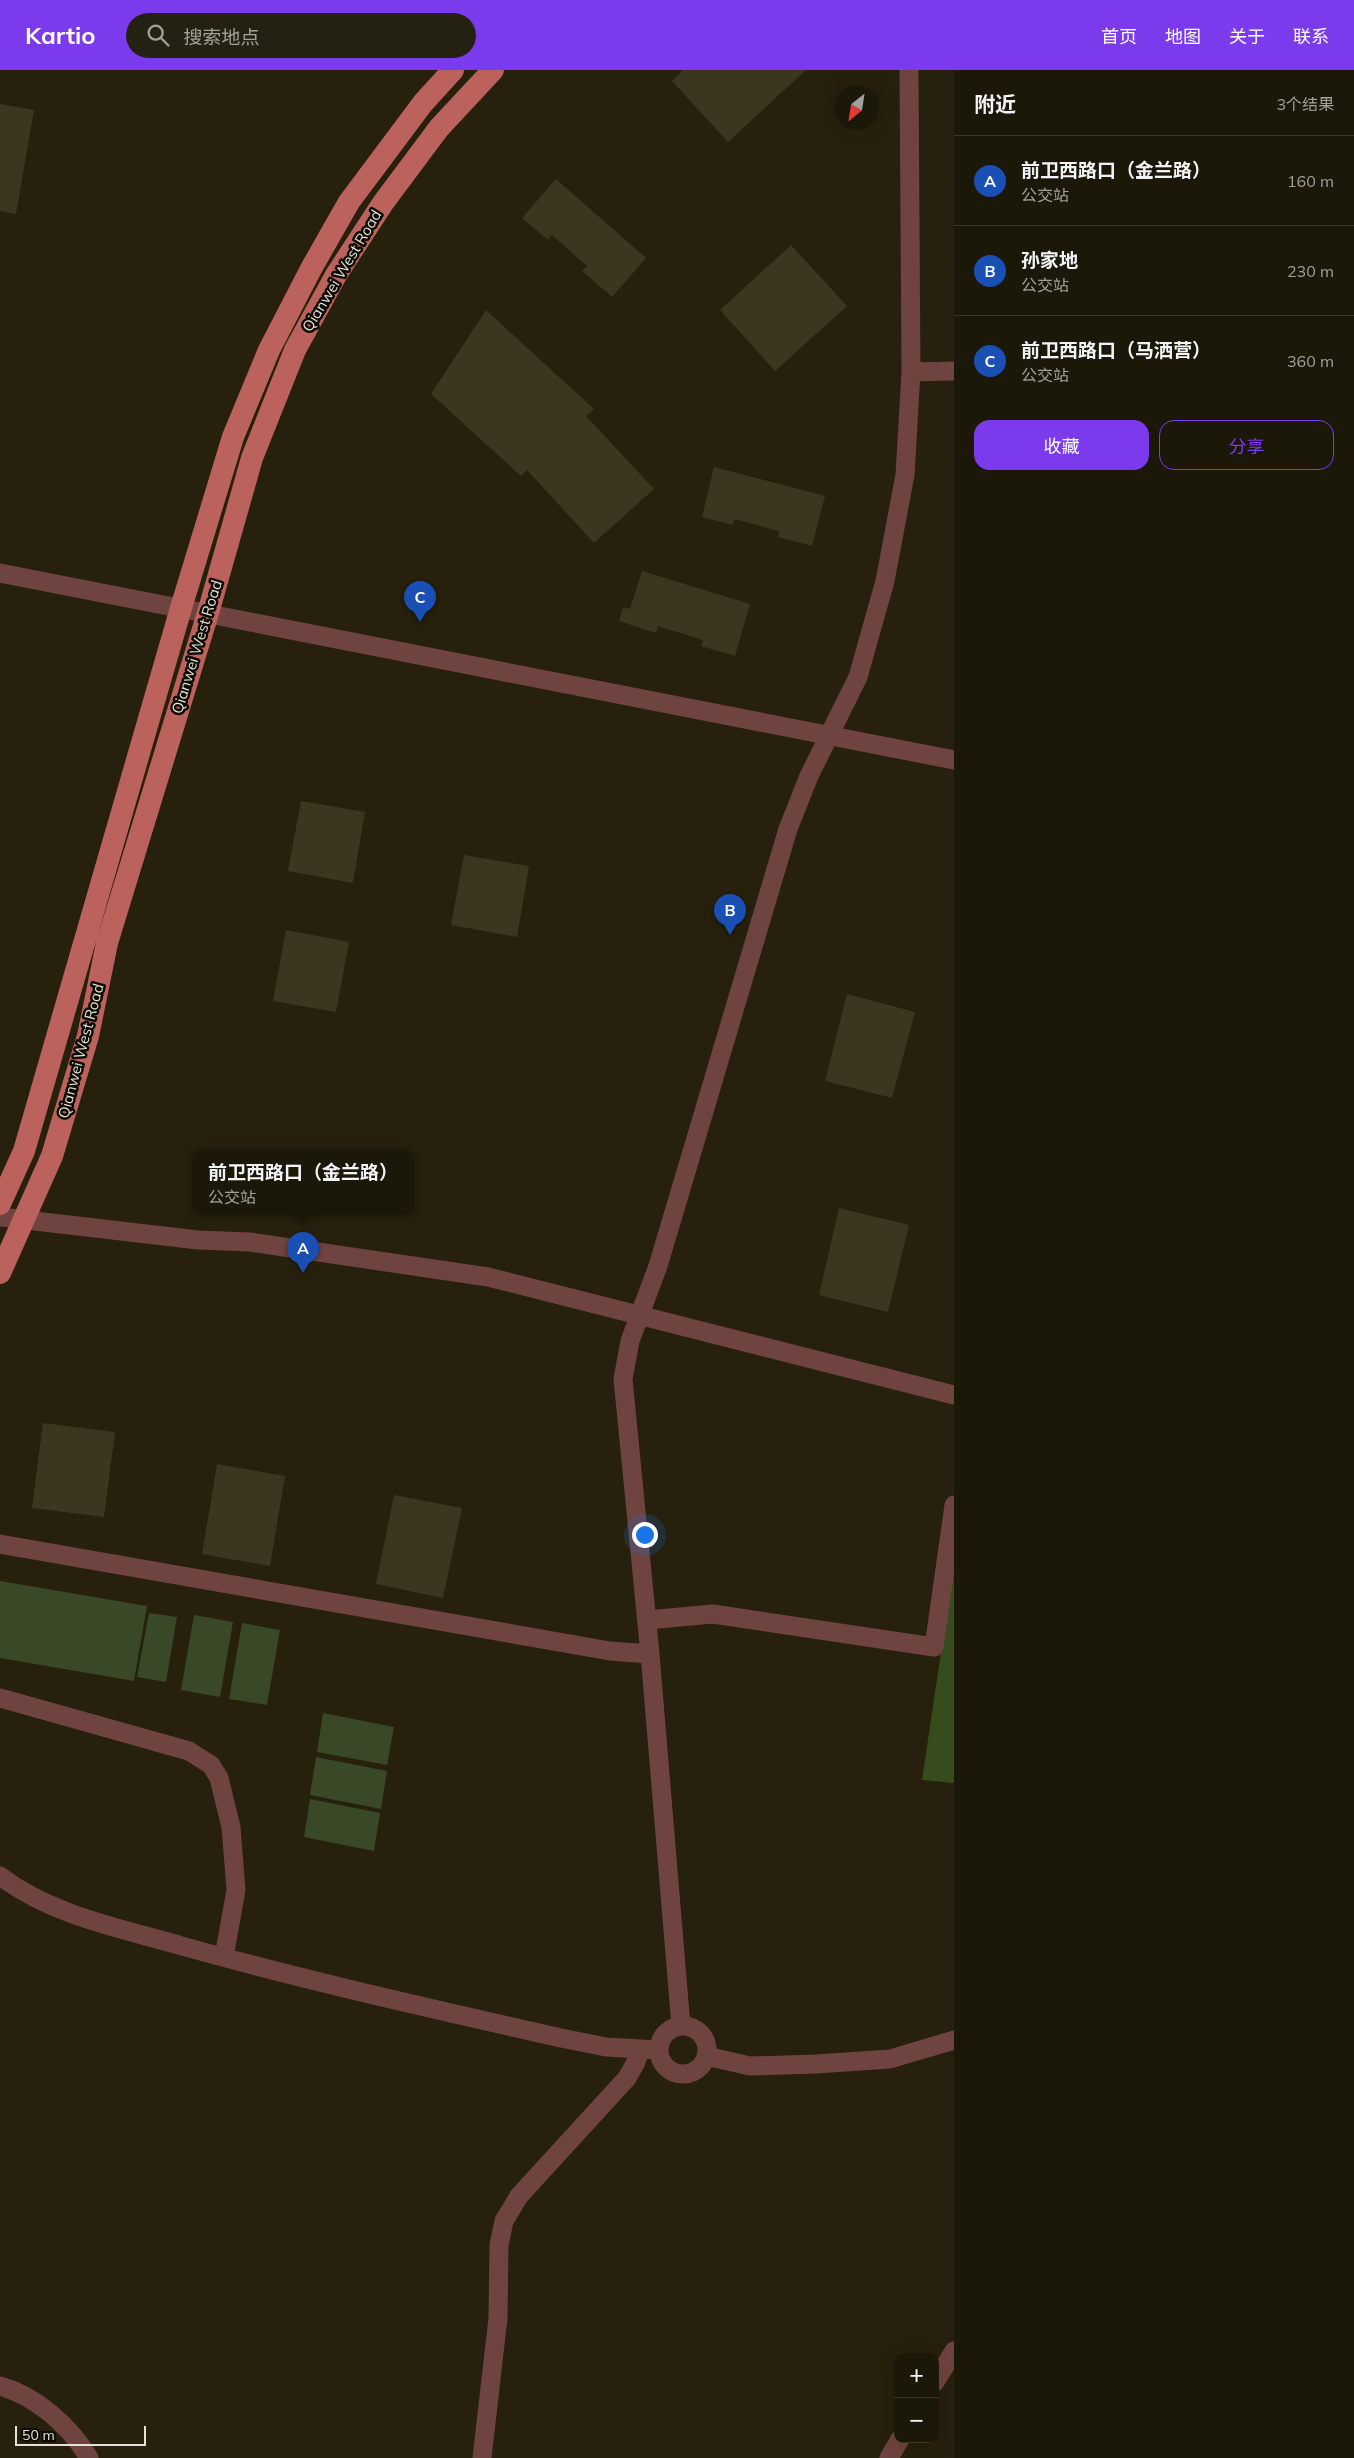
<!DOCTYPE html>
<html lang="zh">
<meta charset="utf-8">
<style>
body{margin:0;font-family:Mulish,"Noto Sans SC",sans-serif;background:#252112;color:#f1f3f6}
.controls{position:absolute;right:15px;bottom:15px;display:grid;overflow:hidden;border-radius:10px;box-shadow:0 5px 20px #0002}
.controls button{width:45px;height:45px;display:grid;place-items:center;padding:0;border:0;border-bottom:1px solid #3a372a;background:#1c1809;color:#f1f3f6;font:25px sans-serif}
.compass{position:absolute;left:834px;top:15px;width:45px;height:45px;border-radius:50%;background:#1c1809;box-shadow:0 5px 20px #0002;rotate:210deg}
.scale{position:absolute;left:15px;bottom:12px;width:131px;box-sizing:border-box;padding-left:5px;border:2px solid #e5e2d5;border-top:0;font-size:14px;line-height:18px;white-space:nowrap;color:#e5e2d5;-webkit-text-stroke:4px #0c0a03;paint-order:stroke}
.you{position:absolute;left:644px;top:1464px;width:18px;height:18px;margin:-12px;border:4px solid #fff;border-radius:50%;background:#1a73e8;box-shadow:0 0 0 8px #1a73e833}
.badge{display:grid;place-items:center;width:32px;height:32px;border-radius:50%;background:#7c3aed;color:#fff;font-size:16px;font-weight:700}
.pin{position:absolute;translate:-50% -41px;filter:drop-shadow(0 1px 2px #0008)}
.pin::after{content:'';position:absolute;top:26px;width:18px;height:15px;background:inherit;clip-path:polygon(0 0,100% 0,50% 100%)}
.popup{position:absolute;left:192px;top:1080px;width:222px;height:65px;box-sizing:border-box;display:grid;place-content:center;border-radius:10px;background:#1c1809;filter:drop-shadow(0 1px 4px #0005);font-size:16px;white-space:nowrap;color:#a0a09c}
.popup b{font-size:19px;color:#f1f3f6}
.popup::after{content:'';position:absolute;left:50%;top:100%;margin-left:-10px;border:10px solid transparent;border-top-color:#1c1809}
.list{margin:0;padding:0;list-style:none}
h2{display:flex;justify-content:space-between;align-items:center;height:65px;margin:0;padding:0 20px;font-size:21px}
h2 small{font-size:16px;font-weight:400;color:#a0a09c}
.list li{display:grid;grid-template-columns:32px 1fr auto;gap:15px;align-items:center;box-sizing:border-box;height:90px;padding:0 20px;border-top:1px solid #3a372a}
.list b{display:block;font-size:19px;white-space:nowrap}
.list p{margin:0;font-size:16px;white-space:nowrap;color:#a0a09c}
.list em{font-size:16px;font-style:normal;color:#a0a09c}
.actions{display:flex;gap:10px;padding:15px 20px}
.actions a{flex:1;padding:11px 0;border:1px solid #7c3aed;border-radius:15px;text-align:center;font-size:18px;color:#7c3aed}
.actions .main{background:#7c3aed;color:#fff}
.icon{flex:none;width:28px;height:28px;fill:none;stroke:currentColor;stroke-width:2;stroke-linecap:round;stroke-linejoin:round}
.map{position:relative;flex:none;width:954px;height:2388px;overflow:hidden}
header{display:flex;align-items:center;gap:30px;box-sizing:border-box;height:70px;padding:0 25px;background:#7c3aed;color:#fff}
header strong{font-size:24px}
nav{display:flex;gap:28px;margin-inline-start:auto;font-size:18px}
.search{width:350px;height:45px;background:#252112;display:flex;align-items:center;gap:12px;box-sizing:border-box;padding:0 18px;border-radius:28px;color:#a0a09c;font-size:19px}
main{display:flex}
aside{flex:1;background:#1c1809}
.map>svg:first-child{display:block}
.green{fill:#394928}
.forest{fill:#364c1c}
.building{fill:#3c3621}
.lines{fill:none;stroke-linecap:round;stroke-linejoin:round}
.minor{stroke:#6f433f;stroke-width:19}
.major{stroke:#bc625c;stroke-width:22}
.labels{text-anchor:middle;stroke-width:5;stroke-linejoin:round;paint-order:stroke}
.street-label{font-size:15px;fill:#e5e2d5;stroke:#0c0a03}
</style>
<header>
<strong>Kartio</strong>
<div class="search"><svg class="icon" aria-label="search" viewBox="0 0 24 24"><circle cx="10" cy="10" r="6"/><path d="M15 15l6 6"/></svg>搜索地点</div>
<nav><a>首页</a><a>地图</a><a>关于</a><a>联系</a></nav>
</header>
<main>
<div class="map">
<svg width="954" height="2388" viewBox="0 0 954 2388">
<rect width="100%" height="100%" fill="#26200c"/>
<path class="green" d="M0 1511 147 1536 134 1611 0 1588Z
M149 1543 177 1547 166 1612 137 1607Z
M194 1545 233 1552 220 1627 181 1620Z
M242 1553 280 1560 267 1635 229 1629Z
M323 1643 394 1657 387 1695 317 1682Z
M316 1687 387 1701 381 1739 310 1725Z
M310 1729 380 1743 374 1781 304 1767Z"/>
<path class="forest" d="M954 1495V1713L922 1710Z"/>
<path class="building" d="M683 0H806L728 72 672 11Z
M0 34 34 40 16 144 0 141Z
M556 109 646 188 612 227 582 201 587 196 552 165 548 170 522 148Z
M791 175 847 236 775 301 720 240Z
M486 240 594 339 586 346 654 419 594 473 527 400 521 406 431 324Z
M714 397 825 426 812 476 778 467 779 461 734 449 733 455 702 447Z
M642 501 750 534 735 586 701 576 703 570 658 556 656 563 619 551 623 537 630 539Z
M301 731 365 742 353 813 288 801Z
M464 785 529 796 517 867 451 855Z
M286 860 349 872 336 942 273 931Z
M847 924 915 942 892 1028 825 1011Z
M839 1138 909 1155 888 1242 819 1225Z
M43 1353 115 1362 104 1447 32 1438Z
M217 1394 285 1406 270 1496 202 1484Z
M394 1425 462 1438 443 1528 376 1514Z"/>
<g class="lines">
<path class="minor" d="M911 302 954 301
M0 503 954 690
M0 1147 198 1170 250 1172 488 1207 954 1325
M0 1474 610 1581 650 1584
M647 1550 713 1544 934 1577 954 1435
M0 1628 189 1681 211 1695 219 1708 231 1757 236 1820 224 1887
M0 1806C53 1846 120 1858 182 1876 307 1911 434 1939 561 1968L606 1977 659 1980
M681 1956 650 1584 623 1309 630 1271 658 1196 788 759 809 706 858 607 885 511 905 405 911 302 909 0
M659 1980a24 24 0 1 1 48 0a24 24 0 1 1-48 0Z
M706 1986 750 1996 816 1994 890 1989 954 1970
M935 2312 954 2281
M0 2316C36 2326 70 2356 89 2388
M482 2388 498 2248 499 2175 504 2151 519 2126 627 2008 636 1992 640 1979
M889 2388 900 2369"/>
<path class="major" d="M0 1134 24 1081 181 538 233 367 269 280 312 197 349 132 423 33 453 0
M0 1203 52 1086 88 966 107 873 208 543 252 388 295 280 336 205 383 133 439 58 493 0"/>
</g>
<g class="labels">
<g class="street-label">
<text transform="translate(342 201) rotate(-59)" y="5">Qianwei West Road</text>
<text transform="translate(197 577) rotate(-73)" y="5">Qianwei West Road</text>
<text transform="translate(81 981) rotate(-75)" y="5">Qianwei West Road</text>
</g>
</g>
</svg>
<div class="controls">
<button>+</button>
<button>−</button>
</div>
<svg class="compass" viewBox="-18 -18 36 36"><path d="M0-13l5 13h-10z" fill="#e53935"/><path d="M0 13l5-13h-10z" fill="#a0a09c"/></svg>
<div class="scale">50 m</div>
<div class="you"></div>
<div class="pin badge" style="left:303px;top:1203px;background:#1a4fb4">A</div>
<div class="popup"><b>前卫西路口（金兰路）</b>公交站</div>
<div class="pin badge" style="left:730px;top:865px;background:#1a4fb4">B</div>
<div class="pin badge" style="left:420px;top:552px;background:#1a4fb4">C</div>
</div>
<aside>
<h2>附近<small>3个结果</small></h2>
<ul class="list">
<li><span class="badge" style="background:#1a4fb4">A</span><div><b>前卫西路口（金兰路）</b><p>公交站</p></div><em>160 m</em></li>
<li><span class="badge" style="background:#1a4fb4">B</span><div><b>孙家地</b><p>公交站</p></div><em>230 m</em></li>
<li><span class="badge" style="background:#1a4fb4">C</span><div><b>前卫西路口（马洒营）</b><p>公交站</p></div><em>360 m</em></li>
</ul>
<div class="actions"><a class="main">收藏</a><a>分享</a></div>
</aside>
</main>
